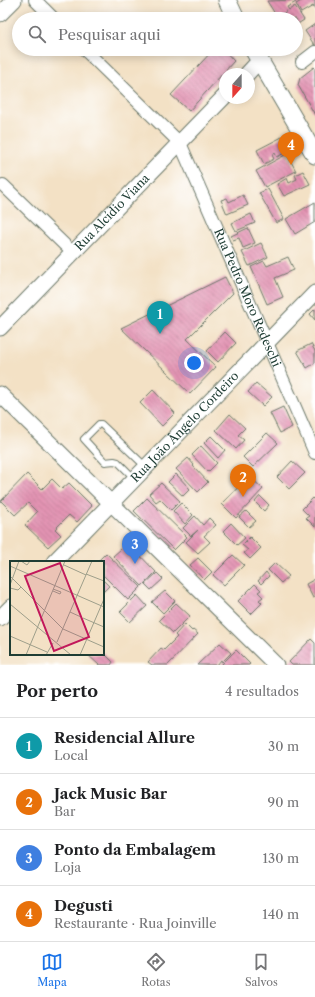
<!DOCTYPE html>
<html lang="pt">
<meta charset="utf-8">
<style>
body{margin:0;font-family:"Libre Caslon Text",serif;background:#f6f6f6;color:#202124}
.compass{position:absolute;left:219px;top:68px;width:36px;height:36px;border-radius:50%;background:#fff;box-shadow:0 2px 10px #0003;rotate:201deg}
.you{position:absolute;left:194px;top:363px;width:14px;height:14px;margin:-10px;border:3px solid #fff;border-radius:50%;background:#1a73e8;box-shadow:0 0 0 6px #1a73e833}
.badge{display:grid;place-items:center;width:26px;height:26px;border-radius:50%;background:#1a73e8;color:#fff;font-size:13px;font-weight:700}
.pin{position:absolute;translate:-50% -33px;filter:drop-shadow(0 1px 2px #0008)}
.pin::after{content:'';position:absolute;top:21px;width:14px;height:12px;background:inherit;clip-path:polygon(0 0,100% 0,50% 100%)}
.list{margin:0;padding:0;list-style:none}
h2{display:flex;justify-content:space-between;align-items:center;height:52px;margin:0;padding:0 16px;font-size:17px}
h2 small{font-size:13px;font-weight:400;color:#757577}
.list li{display:grid;grid-template-columns:26px 1fr auto;gap:12px;align-items:center;box-sizing:border-box;height:56px;padding:0 16px;border-top:1px solid #e0e0e0}
.list b{display:block;font-size:15px;white-space:nowrap}
.list p{margin:0;font-size:13px;white-space:nowrap;color:#757577}
.list em{font-size:13px;font-style:normal;color:#757577}
.icon{flex:none;width:22px;height:22px;fill:none;stroke:currentColor;stroke-width:2;stroke-linecap:round;stroke-linejoin:round}
.map{position:relative;flex:none;width:315px;height:665px;overflow:hidden}
.search{position:absolute;background:#fff;box-shadow:0 2px 10px #0003;left:12px;right:12px;top:12px;height:44px;display:flex;align-items:center;gap:10px;box-sizing:border-box;padding:0 14px;border-radius:22px;color:#757577;font-size:15px}
.sheet{height:276px;background:#fff}
nav{display:flex;justify-content:space-around;align-items:center;box-sizing:border-box;height:56px;border-top:1px solid #e0e0e0;background:#fff;font-size:11px;color:#757577}
nav a{display:grid;justify-items:center;gap:2px}
nav .on{color:#1a73e8}
.map>svg:first-child{display:block}
.building{fill:url(#building-back-hatch)}
.lines{fill:none;stroke-linecap:round;stroke-linejoin:round}
.service-casing{stroke:#697667;stroke-width:8}
.minor-casing{stroke:#697667;stroke-width:14}
.tertiary-casing{stroke:#697667;stroke-width:17}
.secondary-casing{stroke:#697667;stroke-width:19}
.service{stroke:#fff;stroke-width:6}
.minor{stroke:#fff;stroke-width:12}
.tertiary{stroke:#fff;stroke-width:15}
.secondary{stroke:#fff;stroke-width:17}
.labels{text-anchor:middle;stroke-width:3;stroke-linejoin:round;paint-order:stroke}
.street-label{font-size:12px;fill:#1f3d34;stroke:#fff}
.inset-road{fill:none;stroke:#9e9f8b;stroke-width:1}
.view{fill:#c2185b;fill-opacity:0.15;stroke:#c2185b;stroke-width:2}
.inset-edge{fill:none;stroke:#1f3d34;stroke-width:2}
</style>
<div class="map">
<svg width="315" height="665" viewBox="0 0 315 665">
<defs>
<pattern id="building-back-hatch" width="6" height="6" patternUnits="userSpaceOnUse"><rect width="6" height="6" fill="#e393b2"/><path d="M-1 5l2 2M0 0l6 6M5-1l2 2" fill="none" stroke="#b77992"/></pattern>
</defs>
<rect width="100%" height="100%" fill="#fff"/>
<filter id="ink" filterUnits="userSpaceOnUse"><feTurbulence type="fractalNoise" baseFrequency=".025" numOctaves="2"/><feDisplacementMap in="SourceGraphic" scale="8" xChannelSelector="R" yChannelSelector="G"/><feConvolveMatrix kernelMatrix="1 2 1 2 8 2 1 2 1" color-interpolation-filters="sRGB"/></filter>
<filter id="wash" filterUnits="userSpaceOnUse"><feTurbulence type="fractalNoise" baseFrequency=".012" numOctaves="4" result="noise"/><feDisplacementMap in="SourceGraphic" scale="16" xChannelSelector="R" yChannelSelector="G"/><feGaussianBlur stdDeviation="0.9" result="paint"/><feColorMatrix in="noise" values="0 0 0 0 0 0 0 0 0 0 0 0 0 0 0 0 0 1.4 0 .05"/><feComposite in="paint" operator="in"/></filter>
<g filter="url(#wash)">
<rect width="100%" height="100%" fill="#f3e1c5"/>
<g id="blocks">
<path class="building" d="M295 0 296 2 287 7 289 10 295 6 304 20 296 25V19H275L287 11 277 17 267 1Z
M303 0H315V10L313 6 301 13 296 4Z
M315 24V46L305 31Z
M214 49H223L234 61 189 111 171 95Z
M314 67 315 68V115L298 85 300 78Z
M282 137 290 150 277 157 275 153 272 155 274 159 264 164 257 150Z
M287 154 296 171 265 187 256 171Z
M303 171 310 184 284 196 277 184 287 178 289 183 297 179 295 175Z
M268 189 284 219 276 223 259 193Z
M243 195 248 205 227 214 221 200 227 198 229 202Z
M315 202V222L295 234 286 219Z
M251 214 255 223 236 231 232 223Z
M248 228 255 243 243 248 239 238 233 240 231 236Z
M261 243 268 257 249 266 242 252Z
M288 257 294 270 275 278 283 297 267 304 251 267 264 261 267 266Z
M225 277 233 293 187 339 216 367 190 394 121 328Z
M315 309V320L310 314Z
M225 332 236 343 218 362 207 351Z
M311 344 315 351V363L307 368 297 351Z
M256 383 272 397 263 406 248 392Z
M153 390 175 413 162 426 140 403Z
M283 407 292 427 280 433 270 413Z
M230 414 245 428 238 435 244 440 236 449 216 430Z
M267 433 278 443 253 467 243 457Z
M211 436 225 450 218 458 204 443Z
M201 446 217 463 208 472 192 455Z
M188 458 194 465 193 466 208 482 198 492 176 469Z
M292 461 305 473 289 489 277 477Z
M27 474 42 489 52 479 62 489 69 483 92 506 77 522 69 515 55 529 61 535 48 547 25 525 37 512 28 503 15 515 1 501Z
M176 474 190 489 183 496 168 482Z
M249 476 263 489 236 518 222 504Z
M161 483 180 501 171 510 160 499 156 502 149 494Z
M260 496 269 505 264 511 255 502Z
M147 498 187 537 174 550 134 511Z
M313 498 315 500V527L306 518 309 516 302 509Z
M181 503 193 515 185 524 173 511Z
M246 511 256 521 249 527 239 517Z
M195 516 203 525 209 518 216 525 204 536 210 542 198 553 186 542 198 530 191 536 183 528Z
M231 523 245 538 237 545 223 531Z
M250 537 261 548 250 559 244 553 248 550 242 545Z
M128 543 156 572 142 586 113 556Z
M106 553 141 587 128 600 103 575V562H97Z
M233 555 244 565 224 585 213 575Z
M198 558 212 572 204 580 190 565Z
M275 563 289 576 281 583 268 570Z
M266 572 269 576 261 584 258 581Z
M157 573 163 579 151 590 145 584Z
M315 579V597L313 598 306 584Z
M103 580 109 586 103 592Z
M255 584 261 590 258 592 263 597 259 600 262 603 251 614 238 601Z
M165 591 175 601 163 613 152 602Z
M137 595 147 606 130 622 120 612Z
M176 603 190 616 173 633 159 620Z
M185 624 192 631 193 630 198 634 168 665H152L148 662 161 648 164 650 177 637 175 635Z
M311 639 315 643V665H292L289 662Z
M220 643 231 653 222 662 221 660 217 665H197Z
M236 650 250 664 249 665H221Z
M103 652 113 662 111 665H99L87 654H103Z"/>
</g>
</g>
<g filter="url(#ink)">
<use href="#blocks" fill-opacity="0" stroke="#697667" stroke-width="1"/>
<g class="lines">
<defs>
<path id="service" d="M135 479 118 462 114 461 105 462 84 439 99 424H101L146 467"/>
<g id="minor">
<path d="M35 0 54 19"/>
<path id="s1" d="M84 49 180 143 315 453"/>
<path d="M302 62 315 52"/>
<path d="M3 185 73 253"/>
</g>
<g id="tertiary">
<path d="M0 14 14 0"/>
<path d="M247 74 259 61"/>
<path id="s2" d="M0 328 225 96"/>
<path d="M0 394 276 665"/>
<path id="s3" d="M54 562 315 293"/>
<path d="M0 618 11 607"/>
</g>
<path id="secondary" d="M227 0 236 19
M253 49 315 155"/>
</defs>
<use href="#service" class="service-casing"/>
<use href="#minor" class="minor-casing"/>
<use href="#tertiary" class="tertiary-casing"/>
<use href="#secondary" class="secondary-casing"/>
<use href="#service" class="service"/>
<use href="#minor" class="minor"/>
<use href="#tertiary" class="tertiary"/>
<use href="#secondary" class="secondary"/>
</g>
</g>
<g class="labels">
<g class="street-label">
<text dy="4" stroke="none"><textPath href="#s2" startOffset="161">Rua Alcídio Viana</textPath></text>
<text dy="4" stroke="none"><textPath href="#s1" startOffset="303">Rua Pedro Moro Redeschi</textPath></text>
<text dy="4" stroke="none"><textPath href="#s3" startOffset="188">Rua João Ângelo Cordeiro</textPath></text>
</g>
</g>
<g transform="translate(10 561)">
<rect width="94" height="94" fill="#f3e1c5"/>
<path class="inset-road" d="M11 0 17 4 20 0M54 4 76 14M0 5 94 46M76 13 94 20M1 16 53 68 94 86M0 24 9 0M0 27 8 29 11 26M43 30 50 33 51 31 43 28M0 43 61 94M60 51 71 56M73 57 94 66M0 75 37 91M47 81 82 0M16 94 55 0M36 94 43 82M70 94 94 38"/>
<path class="view" d="M50 2 79 76 44 90 15 15Z"/>
<rect width="94" height="94" class="inset-edge"/>
</g>
</svg>
<svg class="compass" viewBox="-18 -18 36 36"><path d="M0-13l5 13h-10z" fill="#e53935"/><path d="M0 13l5-13h-10z" fill="#757577"/></svg>
<div class="you"></div>
<div class="pin badge" style="left:160px;top:334px;background:#0f9aa8">1</div>
<div class="pin badge" style="left:243px;top:497px;background:#e8710a">2</div>
<div class="pin badge" style="left:135px;top:564px;background:#3f7fe0">3</div>
<div class="pin badge" style="left:291px;top:165px;background:#e8710a">4</div>
<div class="search"><svg class="icon" aria-label="search" viewBox="0 0 24 24"><circle cx="10" cy="10" r="6"/><path d="M15 15l6 6"/></svg>Pesquisar aqui</div>
</div>
<section class="sheet">
<h2>Por perto<small>4 resultados</small></h2>
<ul class="list">
<li><span class="badge" style="background:#0f9aa8">1</span><div><b>Residencial Allure</b><p>Local</p></div><em>30 m</em></li>
<li><span class="badge" style="background:#e8710a">2</span><div><b>Jack Music Bar</b><p>Bar</p></div><em>90 m</em></li>
<li><span class="badge" style="background:#3f7fe0">3</span><div><b>Ponto da Embalagem</b><p>Loja</p></div><em>130 m</em></li>
<li><span class="badge" style="background:#e8710a">4</span><div><b>Degusti</b><p>Restaurante · Rua Joinville</p></div><em>140 m</em></li>
</ul>
</section>
<nav>
<a class="on"><svg class="icon" aria-label="map" viewBox="0 0 24 24"><path d="M3 6l6-2 6 2 6-2v14l-6 2-6-2-6 2zM9 4v14M15 6v14"/></svg>Mapa</a>
<a><svg class="icon" aria-label="directions" viewBox="0 0 24 24"><path d="M12 3l9 9-9 9-9-9zM9 14v-3h6M13 9l2 2-2 2"/></svg>Rotas</a>
<a><svg class="icon" aria-label="saved" viewBox="0 0 24 24"><path d="M7 4h10v16l-5-4-5 4z"/></svg>Salvos</a>
</nav>
